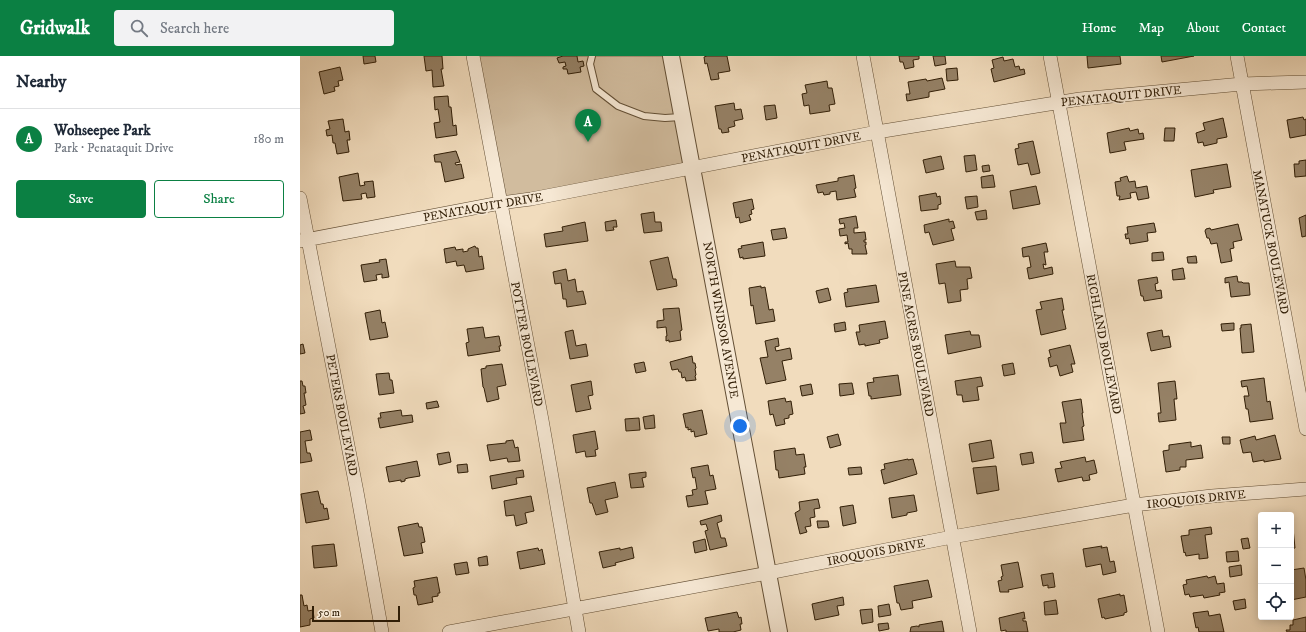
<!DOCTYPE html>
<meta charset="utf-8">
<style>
body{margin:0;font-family:"IM FELL DW Pica",serif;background:#f2f2f3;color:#1f2937}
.controls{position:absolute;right:12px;bottom:12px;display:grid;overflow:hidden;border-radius:4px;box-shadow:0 2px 10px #0003}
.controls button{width:36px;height:36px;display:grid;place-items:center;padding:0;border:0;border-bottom:1px solid #e0e1e3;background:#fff;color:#1f2937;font:20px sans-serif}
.scale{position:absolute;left:12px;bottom:10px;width:88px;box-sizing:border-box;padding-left:4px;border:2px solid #321f07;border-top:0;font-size:11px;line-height:14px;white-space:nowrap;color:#321f07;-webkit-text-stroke:3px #f6e8d4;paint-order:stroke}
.you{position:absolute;left:440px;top:370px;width:14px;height:14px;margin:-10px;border:3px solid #fff;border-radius:50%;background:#1a73e8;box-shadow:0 0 0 6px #1a73e833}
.badge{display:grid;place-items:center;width:26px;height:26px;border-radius:50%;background:#0b8043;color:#fff;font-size:13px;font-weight:700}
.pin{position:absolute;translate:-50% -33px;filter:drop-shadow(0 1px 2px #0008)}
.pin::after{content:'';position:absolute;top:21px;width:14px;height:12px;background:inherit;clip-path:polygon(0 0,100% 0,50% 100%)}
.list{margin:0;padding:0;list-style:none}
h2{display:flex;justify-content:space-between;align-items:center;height:52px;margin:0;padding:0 16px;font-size:17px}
h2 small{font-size:13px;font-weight:400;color:#747a83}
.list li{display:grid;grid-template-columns:26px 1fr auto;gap:12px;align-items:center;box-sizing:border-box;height:60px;padding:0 16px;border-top:1px solid #e0e1e3}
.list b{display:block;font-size:15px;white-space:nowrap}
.list p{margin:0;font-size:13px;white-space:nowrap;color:#747a83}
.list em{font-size:13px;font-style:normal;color:#747a83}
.actions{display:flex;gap:8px;padding:12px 16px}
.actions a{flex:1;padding:9px 0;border:1px solid #0b8043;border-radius:4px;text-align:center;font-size:14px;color:#0b8043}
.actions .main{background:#0b8043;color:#fff}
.icon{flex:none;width:22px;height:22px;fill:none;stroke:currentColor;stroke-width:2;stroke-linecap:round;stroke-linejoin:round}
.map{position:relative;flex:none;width:1006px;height:576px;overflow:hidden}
header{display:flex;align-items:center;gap:24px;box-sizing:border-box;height:56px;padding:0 20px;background:#0b8043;color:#fff}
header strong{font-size:19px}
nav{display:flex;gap:22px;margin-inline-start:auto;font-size:14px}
.search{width:280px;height:36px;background:#f2f2f3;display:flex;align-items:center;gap:10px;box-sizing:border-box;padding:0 14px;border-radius:4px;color:#747a83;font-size:15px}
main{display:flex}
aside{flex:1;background:#fff}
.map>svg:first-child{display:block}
.green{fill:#d1bc9e;stroke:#826e52}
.building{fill:#958166;stroke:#321f07}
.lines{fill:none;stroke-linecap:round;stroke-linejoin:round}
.service-casing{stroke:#624e34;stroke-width:8}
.minor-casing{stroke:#624e34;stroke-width:14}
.tertiary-casing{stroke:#624e34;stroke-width:18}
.service{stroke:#f6e8d4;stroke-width:6}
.minor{stroke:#f6e8d4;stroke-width:13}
.tertiary{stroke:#f6e8d4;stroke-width:16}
.labels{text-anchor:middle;stroke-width:3;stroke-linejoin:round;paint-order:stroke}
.street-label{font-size:12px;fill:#321f07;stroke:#f6e8d4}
</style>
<header>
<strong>Gridwalk</strong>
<div class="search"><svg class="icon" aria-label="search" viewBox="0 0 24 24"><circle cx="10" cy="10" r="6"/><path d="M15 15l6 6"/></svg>Search here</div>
<nav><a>Home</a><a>Map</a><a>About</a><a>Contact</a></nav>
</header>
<main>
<aside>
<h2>Nearby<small></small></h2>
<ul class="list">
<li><span class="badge">A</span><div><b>Wohseepee Park</b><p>Park · Penataquit Drive</p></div><em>180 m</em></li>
</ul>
<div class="actions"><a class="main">Save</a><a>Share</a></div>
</aside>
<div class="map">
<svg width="1006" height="576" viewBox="0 0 1006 576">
<rect width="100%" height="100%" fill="#f1dcbd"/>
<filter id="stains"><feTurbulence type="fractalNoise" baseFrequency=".005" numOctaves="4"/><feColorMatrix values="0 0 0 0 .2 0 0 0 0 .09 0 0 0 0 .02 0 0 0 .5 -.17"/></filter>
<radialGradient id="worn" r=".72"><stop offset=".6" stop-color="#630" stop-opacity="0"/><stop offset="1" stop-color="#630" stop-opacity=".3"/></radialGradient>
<path class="green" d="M173 0H372L393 112 200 147Z"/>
<path class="building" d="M63 0H75L76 6 64 8Z
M124 0H142L143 13H141L144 30 133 31 132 14 126 15Z
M263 0H277L278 6 283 5 284 10 280 11 281 16 268 18 267 13H263V11L266 10 265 6 259 7 257 2Z
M407 0H427L430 15 418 17 419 23 411 24 407 7 405 8 404 1Z
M599 0H619V3L613 4 614 11 605 13 603 6H600Z
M633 0H645L646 8 635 10Z
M787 0H820L821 8 788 12Z
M861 0H894L862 6Z
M703 1 704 5 713 3 715 11 719 10 720 14 724 13 725 18 694 26 691 13 694 12 692 4Z
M40 11 43 24 38 25 39 30 34 31 35 35 24 38 19 16Z
M657 12 658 24 647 25 646 13Z
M642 22 645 33 629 36V41L607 45 606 38H610L608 26 626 23 627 25Z
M527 25 528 32H532L535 48 529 49 530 55 510 58 509 49 504 50 502 38 507 37 505 29Z
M148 40 149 51H151L153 70 156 69 157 79 136 82 134 67 140 66 138 53 135 54 134 41Z
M434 47 435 54 441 53 443 63 434 65 435 70 428 72 429 76 422 77 421 73H419L415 50Z
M475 49 477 62 466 64 464 50Z
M1003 61 1004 64 1006 63V79L990 82 987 64Z
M923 62 927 81 917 83V87L904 90 903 86 898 87 896 77 905 74 903 67Z
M43 63 45 76 49 75 50 84H47L49 96 37 98 35 87H33L32 79 27 80 26 74 30 73 28 65Z
M829 72 830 75 838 73 839 78 843 77 844 83 824 86 826 94 810 97 807 77Z
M865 72H875L874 85H864Z
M733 85 740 117 731 119 728 107 718 109 715 93 719 92 718 88Z
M156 95 160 106 155 107 156 109 161 108 164 122 145 126 141 106H135L134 99Z
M675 99 677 114 666 116 664 100Z
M641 100 644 113 626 117 623 104Z
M1006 104V120L995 121 994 108H999V105Z
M927 108 931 131 913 134 914 137 895 141 891 114Z
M689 109 690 115 683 116 682 110Z
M58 117 60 130 65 129 64 126 73 125 75 141 67 142 66 137 61 138 62 143 43 145 39 121Z
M554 119 556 132 554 133 556 141 537 144 536 135 530 136V138L524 139 523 136 518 137 516 129 538 125V122Z
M693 119 695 131 682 132 681 121Z
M827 120 829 126 835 125 836 132 847 130 849 142 838 144 836 136 830 137 831 142 819 144 820 140H817L815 126 821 125 820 122Z
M736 130 740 148 713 153 710 135Z
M636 137 637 141 640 140 641 148 638 149V153L621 155 619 140Z
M677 140 678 151 667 153 665 141Z
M452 143 454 153 451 154 452 158 449 159 451 164 440 167 439 161 436 162 433 147Z
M686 154 687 163 677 164 675 156Z
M354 156 355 166H361L362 175 344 177 341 158Z
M1006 159V180L1002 181 999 162Z
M556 160 558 172H554V177L565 176 566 184H564V186H566V189H565L567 198H552V193H549L548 187 545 188V186H548L547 179 540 180 539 173 545 172 544 167 540 168 539 163Z
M649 163V166L653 165 655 172 651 173 654 184 633 189 629 176 625 177 624 169Z
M316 164 317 171H313L314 174 306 175 305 166Z
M285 166 288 185 246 191 244 178 263 175 262 171Z
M854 167 856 176 847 177 848 185 830 188 829 182 826 183 825 178H828L827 171Z
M938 168 942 184 933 186 934 192 930 193 932 205 921 207 917 187 911 188 909 182H907L905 175 906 173 910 172 911 174Z
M485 172 487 182 473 184 471 174Z
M463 186 465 200 443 203V201L440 202 438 193 442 192 441 190Z
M746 187 748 196H744L746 209 743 208 744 213 752 211 753 218 729 223 727 212 731 211 729 200 723 201 722 192Z
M175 190 176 192H178L179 201 182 200 184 213 166 216 164 209 157 210 156 205 146 207 144 193 155 191 156 194 163 193V196L168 195V193Z
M863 196 864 204 852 205V197Z
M896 200 897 207H888L887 201Z
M368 201 373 223H376L377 230 357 234 350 205Z
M86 203 89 221 82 222V218L76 219 77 224 64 226 61 209 80 206 79 204Z
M655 205 656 211H670L672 222 667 223 668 233 660 234 661 245 648 247 645 227 639 228 636 208Z
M883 212 885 223 873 224 872 214Z
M266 213 268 225 275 223 277 236 283 235 286 248 267 251 266 243H263L261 227 255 228 253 216Z
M937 220 938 226H942L943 227H949L950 239 931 241 929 226 925 227V222Z
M857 221 858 227 855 228 856 235 861 234 862 242 844 245 843 240H841L838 224Z
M576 229 579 246 546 251 544 237 548 236 547 233Z
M461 230V232L465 231 469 254 473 253 475 265 456 268 453 249 451 250 449 232Z
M528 232 531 244 519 247 516 235Z
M762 242 764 254H762L766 273 741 279 736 254 742 253 740 246Z
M379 252 382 274 380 275 381 284 369 286V284L366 285V280H367L366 271 357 272V265L364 264 363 253Z
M80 254 82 267 85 266 88 281 70 284 65 257Z
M585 265 588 282 579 284 580 287 565 290V288L559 289 556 276H560L559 269Z
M545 266 546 274 535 276 534 268Z
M934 267V274L922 275 921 268Z
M951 268 954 296 942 297 940 272H941V269Z
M183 271 185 282 199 280 201 290H199L200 295 168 300 166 287 169 286 167 273Z
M273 274 276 290 286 288 288 300 270 303 265 276Z
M862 274 863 281 869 280 871 291 851 295 847 277Z
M670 275 671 279H679L681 291 648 298 645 279Z
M478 282 479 290 475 291 476 295 490 292 492 303 482 305 486 324 466 328 460 302 468 301 465 285Z
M3 288 5 297 0 298V289Z
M770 289 775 308H771L773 316 760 320 757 309 750 311 748 302 751 301 749 294Z
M392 300 393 307H395L396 312 395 313 396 319 395 320 396 324 386 325 385 321 382 322 381 316H379L378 313 372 314 370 306Z
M344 306 346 315 336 317 334 308Z
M713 307 715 318 704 320 702 309Z
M202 308 206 329 197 331 199 343 187 346 184 332 183 331 181 313 186 312V310Z
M89 317 90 324H92L94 337 79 339 76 318Z
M598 319 601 339 571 343V340H569L567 327 574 326 573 322Z
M681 321 683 330 677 331 679 344 663 346 662 339H657L655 325Z
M964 322 967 346 970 345 973 363 950 366 948 353H946L944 340H949L947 330 942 331 941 325Z
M0 325H2L3 330H5L6 337H4L6 349 3 350 5 357 0 358Z
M291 325 293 339 288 340 291 353 276 356 271 329Z
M875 325 877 343H874L876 364 859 366 858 357H861L858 327Z
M552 327 554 338 540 340 539 328Z
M511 328 513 338 502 340 500 330Z
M485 342 486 346 491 345 493 358 489 359V362L484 363 485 368 476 370 473 358 470 359 468 345Z
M781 343 783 357H782L784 370 782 371 784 384 763 387 760 367H766L762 346Z
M137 345 139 351 127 353 126 347Z
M101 354 102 360 112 359 113 366 80 372 78 362H81L80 357Z
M402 354 407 378 395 381 394 375 391 376V373L388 374V371L386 372 383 358Z
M354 359 355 372 345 373 343 361Z
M339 362 340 374 326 375 325 363Z
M10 374 12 384 5 385 7 397H10L12 405 0 407V376Z
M295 375 298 393 295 394 296 400 286 401 285 395 276 397 273 379Z
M538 378 541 389 530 392 527 381Z
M975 379 981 403 964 406V404L953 406 951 396 943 397 940 384 955 380 956 384Z
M922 381H930V388H923Z
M213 384 215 392 218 391 220 405 208 406 207 402 190 405 187 389 206 387V385Z
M691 384 694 402 672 406 669 388Z
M891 386V391L901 389 903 402 886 404V411H880V414L866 416 863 395 869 394V389Z
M495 392 496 399 504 398 506 411H504L505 418 479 422 478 414H476L474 395Z
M149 396 151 406 139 409 137 398Z
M732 396 734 407 722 409 720 398Z
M785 401 786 406 794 404 797 417 789 419 790 424 783 425 782 421 758 426 755 413 762 412 760 406Z
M608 403V404L613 403 617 418 584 428 581 414 585 413 584 408Z
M117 405 120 420 108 422 105 423V425L101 426V424L89 426 86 411Z
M167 408 168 416 158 417 157 409Z
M408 409 410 420 413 419 416 433 405 435 408 448 388 451 386 440 393 439 392 434 397 433 395 421 393 422 391 412Z
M696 410 699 434 677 438 673 412Z
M561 411 562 418 549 419 548 412Z
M223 414 224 421 216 422 217 428 192 433 190 420Z
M346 416V421L342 422 344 431 331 432 329 418Z
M315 426 318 441 305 444 308 456 296 459 292 447H290L287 432Z
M18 435 21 448H23L24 453 27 452 29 463 6 467 1 438Z
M614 439 617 455 607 457V459L592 462 589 442Z
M231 440 234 455 225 457 227 467 216 470 214 459 206 460 204 445Z
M518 443 520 452 514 453 515 461 510 462 511 470 505 471 507 476 500 478 495 457 500 454 499 446Z
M553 449 556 467 543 470 540 451Z
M421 459 422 465 417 467 421 482H425L427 490 410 494 405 475 408 474 406 468 401 469 400 465Z
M517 465H528L529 471 518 472Z
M118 467 119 471H122L125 486 121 487 123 497 104 500 98 471Z
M911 471 912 478 905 479 908 502 899 503V498L886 500 885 496 884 497 881 480 889 479V474Z
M991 472H993L995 492 991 493Z
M948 482 950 492 943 493 941 483Z
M405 483 407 494 395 497 393 486Z
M34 488 37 510 14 512 12 490Z
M802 490 801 492 807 491 810 506 814 505 816 516 803 519 801 508 786 511 783 493Z
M332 491 334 502 315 507 316 509 303 512 299 496 320 492V494Z
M238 492 239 495 242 493 245 508 220 513 217 496Z
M938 495 939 505 927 506 926 496Z
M187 500 188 509 179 510 178 502Z
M167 506 169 517 156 519 154 508Z
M718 506 723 531 708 534 709 536H700L698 525 702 524 701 521 703 520 701 509Z
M941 509 942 519 930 521 929 511Z
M1004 512 1006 524V541L991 544V535H992L991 514Z
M753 517 755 531 748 532V529L743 530 741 519Z
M907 520 908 522 915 520 917 528 924 527 925 536 919 537 920 539 904 542 903 539 890 541 889 538 885 539 883 529 887 528 886 524Z
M137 521 140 537H138V540L132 541 133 546 118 549 116 539H114L113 532 115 531 114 525Z
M628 524 632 541 612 545 613 552 601 554 599 547H597L594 530Z
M820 538V540L824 539 827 556 824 557V559L805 563 804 561 802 562 798 543Z
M0 539H2L4 550 7 549 8 555 13 554 14 562 10 563V569L0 571Z
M543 541 544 549 537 550 539 559 515 564 512 548Z
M945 543 946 552 935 554 933 545Z
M756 544 758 558 745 559 744 546Z
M589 548 591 559 579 561 578 550Z
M572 553 573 566 562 568 560 554Z
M908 555 909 560 920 558 924 576H899L898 571 896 572 893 557Z
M437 556 439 562 441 561 442 568H440L441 574 433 576H419V573L408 575 405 562Z
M724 556 725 563 723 562V565H726L728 576H706V574L701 575 699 562Z
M1006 561V576H987L986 574H990V569H993V564Z
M642 565 644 576H610L611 571 617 570 619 571V569Z
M588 567 589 573 579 575 578 568Z"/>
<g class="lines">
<defs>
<path id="service" d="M292 0 290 8 296 33 318 50 344 60 365 62 381 61"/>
<path id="minor" d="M173 0 242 364 279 576
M563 0 670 576
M750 0 858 576
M937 0 1006 373
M0 142 57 436 82 576
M0 185 200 147 231 143 577 76 780 43 942 28 1006 26
M149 576 468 517 652 481 834 449 912 440 1006 433"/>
<path id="tertiary" d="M371 0 479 576"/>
</defs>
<use href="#service" class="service-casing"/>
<use href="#minor" class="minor-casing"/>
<use href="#tertiary" class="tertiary-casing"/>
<use href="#service" class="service"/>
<use href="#minor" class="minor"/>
<use href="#tertiary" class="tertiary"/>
</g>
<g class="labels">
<g class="street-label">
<text transform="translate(821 40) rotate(-6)" y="4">PENATAQUIT DRIVE</text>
<text transform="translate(501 91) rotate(-11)" y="4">PENATAQUIT DRIVE</text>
<text transform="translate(183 151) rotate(-10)" y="4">PENATAQUIT DRIVE</text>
<text transform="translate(971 186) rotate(79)" y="4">MANATUCK BOULEVARD</text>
<text transform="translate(421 264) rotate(80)" y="4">NORTH WINDSOR AVENUE</text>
<text transform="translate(227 288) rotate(79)" y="4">POTTER BOULEVARD</text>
<text transform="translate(616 288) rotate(79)" y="4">PINE ACRES BOULEVARD</text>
<text transform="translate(804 288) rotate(79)" y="4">RICHLAND BOULEVARD</text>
<text transform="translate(42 359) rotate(79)" y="4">PETERS BOULEVARD</text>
<text transform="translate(896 443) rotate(-6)" y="4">IROQUOIS DRIVE</text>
<text transform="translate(576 496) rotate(-11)" y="4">IROQUOIS DRIVE</text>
</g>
</g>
<rect width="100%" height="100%" filter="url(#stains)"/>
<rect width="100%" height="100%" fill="url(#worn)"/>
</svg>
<div class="controls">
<button>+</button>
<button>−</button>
<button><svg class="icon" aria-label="locate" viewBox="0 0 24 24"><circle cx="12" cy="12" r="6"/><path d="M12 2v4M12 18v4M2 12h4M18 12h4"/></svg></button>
</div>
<div class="scale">50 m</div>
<div class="you"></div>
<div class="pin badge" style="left:288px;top:86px">A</div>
</div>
</main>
